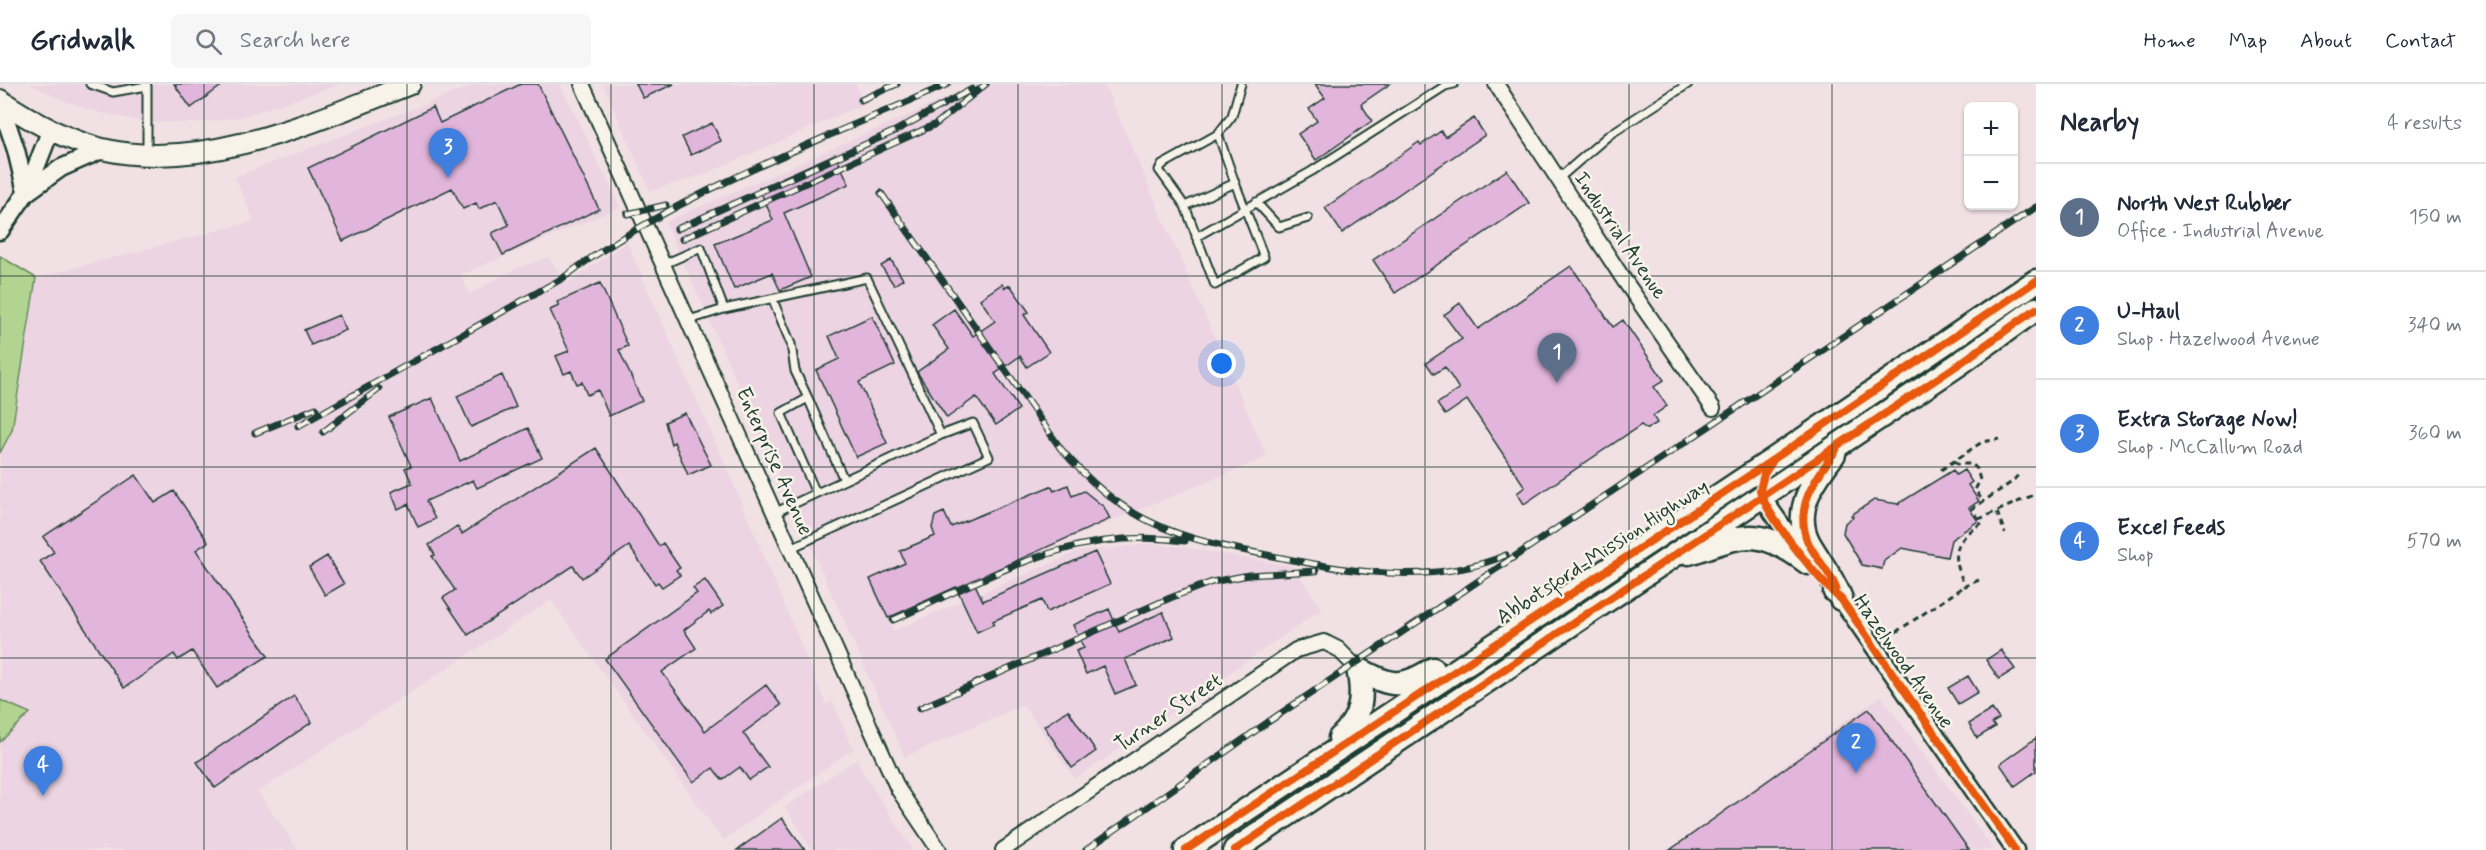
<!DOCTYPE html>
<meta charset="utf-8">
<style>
body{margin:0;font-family:Mynerve,sans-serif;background:#f6f6f7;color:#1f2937}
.controls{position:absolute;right:18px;top:18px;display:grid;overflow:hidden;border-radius:9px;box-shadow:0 2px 4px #0004}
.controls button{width:54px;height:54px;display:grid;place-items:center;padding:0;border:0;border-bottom:2px solid #e0e1e3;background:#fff;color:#1f2937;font:30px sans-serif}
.you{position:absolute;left:1222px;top:280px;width:21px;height:21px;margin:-15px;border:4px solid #fff;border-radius:50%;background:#1a73e8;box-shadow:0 0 0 9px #1a73e833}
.badge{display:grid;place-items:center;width:39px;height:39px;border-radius:50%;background:#d1495b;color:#fff;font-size:20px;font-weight:700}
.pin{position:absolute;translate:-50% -50px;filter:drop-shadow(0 2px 3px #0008)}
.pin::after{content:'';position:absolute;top:32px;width:21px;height:18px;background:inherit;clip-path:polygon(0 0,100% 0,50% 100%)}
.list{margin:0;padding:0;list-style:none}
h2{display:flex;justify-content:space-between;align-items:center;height:78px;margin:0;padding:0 24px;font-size:26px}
h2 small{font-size:20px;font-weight:400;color:#747a83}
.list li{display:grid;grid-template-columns:39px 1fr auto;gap:18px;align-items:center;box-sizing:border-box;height:108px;padding:0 24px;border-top:2px solid #e0e1e3}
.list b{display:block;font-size:22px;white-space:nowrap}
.list p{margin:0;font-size:20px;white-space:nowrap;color:#747a83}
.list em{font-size:20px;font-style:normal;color:#747a83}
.icon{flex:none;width:33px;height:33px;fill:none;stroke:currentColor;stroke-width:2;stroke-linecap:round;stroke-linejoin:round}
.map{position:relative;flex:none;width:2036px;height:766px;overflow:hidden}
header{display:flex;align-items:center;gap:36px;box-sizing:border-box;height:84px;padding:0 30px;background:#fff;border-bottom:2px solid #e0e1e3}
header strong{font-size:28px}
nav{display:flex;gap:33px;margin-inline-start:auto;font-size:21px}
.search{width:420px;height:54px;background:#f6f6f7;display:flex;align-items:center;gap:15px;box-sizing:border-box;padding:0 21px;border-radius:9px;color:#747a83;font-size:22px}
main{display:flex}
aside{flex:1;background:#fff}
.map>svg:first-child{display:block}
.built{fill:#ecd4e2}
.green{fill:#b1d590;stroke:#688962;stroke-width:1.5}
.building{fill:#e2b6dc;stroke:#1f3d34;stroke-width:1.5}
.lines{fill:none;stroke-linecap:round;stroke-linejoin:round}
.service-casing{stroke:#1f3d34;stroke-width:11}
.minor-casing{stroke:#1f3d34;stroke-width:18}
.tertiary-casing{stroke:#1f3d34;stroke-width:21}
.secondary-casing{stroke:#1f3d34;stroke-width:24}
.trunk-casing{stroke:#1f3d34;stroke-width:27}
.path{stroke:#1f3d34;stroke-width:3;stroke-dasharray:6 4.5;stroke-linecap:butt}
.service{stroke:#f7f3e8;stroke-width:7}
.minor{stroke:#f7f3e8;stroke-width:14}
.tertiary{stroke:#f7f3e8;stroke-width:16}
.secondary{stroke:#f7f3e8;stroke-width:20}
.trunk{stroke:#f7f3e8;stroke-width:22}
.rail-casing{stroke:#1f3d34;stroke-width:7}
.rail{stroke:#f7f3e8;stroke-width:4.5;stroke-dasharray:14;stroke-linecap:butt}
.cycleway-casing{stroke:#f7f3e8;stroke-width:11}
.cycleway{stroke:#e8590c;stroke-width:8}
.grid{fill:none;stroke:#1f3d34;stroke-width:1.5;stroke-opacity:0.55}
.labels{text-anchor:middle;stroke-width:5;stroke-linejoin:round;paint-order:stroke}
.street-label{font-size:21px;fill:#1f3d34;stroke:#f7f3e8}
</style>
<header>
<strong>Gridwalk</strong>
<div class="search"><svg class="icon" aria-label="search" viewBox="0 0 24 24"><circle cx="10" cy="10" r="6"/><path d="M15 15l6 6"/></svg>Search here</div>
<nav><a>Home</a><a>Map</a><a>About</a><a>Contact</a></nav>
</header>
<main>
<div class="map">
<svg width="2036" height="766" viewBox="0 0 2036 766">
<rect width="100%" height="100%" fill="#f1e1e4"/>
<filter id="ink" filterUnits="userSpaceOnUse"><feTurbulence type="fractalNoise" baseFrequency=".0167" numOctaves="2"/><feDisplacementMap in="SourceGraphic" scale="12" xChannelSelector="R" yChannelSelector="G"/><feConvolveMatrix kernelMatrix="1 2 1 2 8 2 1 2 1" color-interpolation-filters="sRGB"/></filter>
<g filter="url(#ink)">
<path class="built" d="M29 0H341L241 33 194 39 143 38 101 29 65 17Z
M477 0H560L620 123 461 191 469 210 511 187 548 173 567 199 627 158 731 394 826 620 833 618 853 665 723 756 551 516 258 708 298 766H0V658L29 629 0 616V369L12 346 36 194 254 137 235 93Z
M603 0H856L864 20 705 90 650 107Z
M979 0H1104L1267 373 1095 444 889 535 893 547 1077 468 1148 460 1183 463 1292 482 1322 525 1075 695 1023 621 905 673 665 138Z
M1881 612 1994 766H1668Z
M857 675 862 687 913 766H812L785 723Z"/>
<path class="green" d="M0 172 36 194 12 346 0 369Z
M0 616 30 629 0 658Z"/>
<path class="building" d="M174 0H224L191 24Z
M521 0H538L599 125 503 171 492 149 509 141 497 116 479 125 476 119 463 125 452 104 343 157 308 84 433 23 440 39Z
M636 0H674L643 14Z
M1315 0H1390L1361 20 1372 37 1316 76 1298 50 1317 37 1309 25 1325 14Z
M1474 34 1485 51 1342 149 1325 124 1419 58 1421 61 1441 47 1445 53Z
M712 39 721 57 691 71 682 53Z
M835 70 849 100 784 129 811 193 780 206 772 189 734 205 715 160 773 136 759 104Z
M1507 86 1529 119 1395 209 1373 176Z
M891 176 903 195 894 201 881 182Z
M1571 182 1613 243 1623 236 1664 296 1654 303 1667 322 1653 332 1657 339 1647 345 1641 341 1524 420 1517 409 1525 403 1467 316 1445 331 1437 320 1459 305 1445 283 1434 290 1426 279 1462 255 1444 231 1460 219 1478 245Z
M600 199 628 262 619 266 642 317 609 332 598 306 587 311 582 298 577 300 571 287 564 290 556 272 569 267 550 226 559 222 557 218Z
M1002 200 1005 204 1010 201 1029 228 1024 231 1049 268 1027 283 1020 272 995 290 1019 325 996 341 976 313 947 334 917 288 949 265 932 241 954 225 973 252 995 237 980 215Z
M339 231 346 246 311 261 304 246Z
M872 232 895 281 859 298 887 359 856 373 816 286 839 275 829 252Z
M502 291 516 323 471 343 457 312Z
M432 314 460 377 528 344 542 374 477 404 473 396 426 417 435 435 418 443 408 420 398 425 391 408 412 399 405 384 411 382 389 333Z
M685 329 711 381 688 391 674 358 671 360 665 338Z
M596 364 659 462 663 459 680 484 676 486 680 491 662 503 658 498 655 500 629 462 582 494 573 482 468 551 443 514 455 506 432 472 435 471 429 461 457 442 462 450Z
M1953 386 1956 391 1964 386 1972 398 1968 401 1979 417 1969 424 1978 437 1951 456 1947 473 1902 464 1884 477 1882 485 1862 481 1843 449 1845 439 1853 433 1851 431 1874 416 1898 420Z
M136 391 155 419 174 407 208 458 196 466 268 572 217 604 192 567 178 576 174 570 124 604 40 477 54 468 43 453Z
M1068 401 1072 412 1084 407 1104 423 1110 435 973 496 983 517 1095 468 1110 500 1047 528 1042 516 993 537 994 540 977 548 956 503 888 534 870 495 905 479 900 467 935 452 932 444 935 432 944 428 951 443 1051 402 1054 407Z
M327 472 344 500 325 511 309 483Z
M705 496 723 522 711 530 709 527 684 546 696 564 662 588 705 647 766 601 781 621 743 649 768 683 749 696 740 683 722 696 713 684 693 698 605 575 697 509 693 504Z
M1109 525 1119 548 1163 528 1174 553 1125 575 1136 601 1115 610 1103 582 1086 590 1076 567 1084 564 1073 541Z
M2001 566 2015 585 1999 595 1986 576Z
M1968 592 1978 608 1958 620 1948 604Z
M294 612 312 638 215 704 197 678Z
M1869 625 1969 766H1670L1805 670Z
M1992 625 1999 635 1992 639 1995 643 1977 654 1969 640Z
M1068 626 1096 667 1072 684 1044 642Z
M2036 654V687L2015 702 2000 680Z
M782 734 805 766H737Z"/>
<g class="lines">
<defs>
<path id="service" d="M90 0 113 8 147 2V70
M1218 50 1232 32 1241 0
M1558 95 1609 51 1688 0
M1235 99 1264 173 1215 201 1185 122Z
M1256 118 1279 143 1308 134
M1185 122 1159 86 1162 81 1218 50 1235 99
M1196 153 1312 87 1445 2 1454 0
M662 181 701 164 724 225
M773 216 791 260 795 287 808 314
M689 236 724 225 867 194 941 351 774 429
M816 409 781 329 808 314 844 396
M791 464 989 373 973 339 941 351"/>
<path id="minor" d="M582 0 898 705 939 766
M1496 0 1624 196 1713 324
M1003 766 1296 566 1324 558 1338 565 1358 585"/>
<path id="tertiary" d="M0 18 16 66 26 108
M26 109 61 84 104 65
M0 147 26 109 51 45
M1761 412 1803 472
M1832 509 1841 515 2015 766"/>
<path id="secondary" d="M0 16C31 37 66 56 102 65 203 89 318 36 410 0"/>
<path id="trunk" d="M1834 370C1815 395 1791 426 1809 459 1820 478 1833 494 1841 515
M1689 469C1745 451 1757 441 1808 479
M1358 585C1391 602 1400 606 1433 585
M1340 654C1362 634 1364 613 1358 585
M1186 766 1774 375 2036 197
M1235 766 1959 280 2036 225"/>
</defs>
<use href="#service" class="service-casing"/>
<use href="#minor" class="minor-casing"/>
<use href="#tertiary" class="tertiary-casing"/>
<use href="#secondary" class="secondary-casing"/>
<use href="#trunk" class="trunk-casing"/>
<path class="path" d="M1954 377 1957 380H1972L1977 385 1980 396 1975 406 1983 417
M1941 386 1982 358 1999 355
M1997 428 2005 449
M1979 435 1972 425 2012 398 2020 389
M1979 496 1965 502C1951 471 1953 457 1982 439L1979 435 2036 410
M1887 554 1965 502"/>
<use href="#service" class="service"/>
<use href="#minor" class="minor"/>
<use href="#tertiary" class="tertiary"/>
<use href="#secondary" class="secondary"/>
<use href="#trunk" class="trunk"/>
<defs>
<path id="rail" d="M861 16 897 0
M881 109 1061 365C1088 396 1116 422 1153 439 1190 457 1232 464 1272 472 1348 487 1431 503 1506 471
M627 130 666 121
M677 145 895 47 972 5
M682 155 936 40 986 0
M298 342 563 194C676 109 818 58 948 0
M323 348 379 305
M255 349 316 324
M893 536C993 492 1072 442 1185 457
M920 624 1170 514 1212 498 1249 491 1316 487
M1086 766 1268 638 2036 123"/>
</defs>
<use href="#rail" class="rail-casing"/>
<use href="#rail" class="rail"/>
<defs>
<path id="cycleway" d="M1836 366C1817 393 1794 421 1807 456 1814 473 1830 487 1836 504
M1772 378 1764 390 1760 406C1764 428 1822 501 1841 515L2015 766
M1186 766 1774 375 2036 197
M1235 766 1959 280 2036 225"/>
</defs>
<use href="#cycleway" class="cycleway-casing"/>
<use href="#cycleway" class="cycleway"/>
</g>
</g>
<path class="grid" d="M204 0V766M407 0V766M611 0V766M814 0V766M1018 0V766M1222 0V766M1425 0V766M1629 0V766M1832 0V766M0 192H2036M0 383H2036M0 574H2036"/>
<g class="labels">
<g class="street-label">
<text transform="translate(1621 151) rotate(56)" y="7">Industrial Avenue</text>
<text transform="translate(775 377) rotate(66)" y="7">Enterprise Avenue</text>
<text transform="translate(1602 467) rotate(-33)" y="7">Abbotsford-Mission Highway</text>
<text transform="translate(1904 577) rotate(55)" y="7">Hazelwood Avenue</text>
<text transform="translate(1168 628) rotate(-34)" y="7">Turner Street</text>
</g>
</g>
</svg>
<div class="controls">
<button>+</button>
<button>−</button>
</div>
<div class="you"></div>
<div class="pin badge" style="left:1557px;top:299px;background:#5c6f8a">1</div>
<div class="pin badge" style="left:1856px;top:689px;background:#3f7fe0">2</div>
<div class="pin badge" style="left:448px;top:94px;background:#3f7fe0">3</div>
<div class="pin badge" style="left:43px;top:712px;background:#3f7fe0">4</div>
</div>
<aside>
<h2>Nearby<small>4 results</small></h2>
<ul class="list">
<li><span class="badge" style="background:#5c6f8a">1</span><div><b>North West Rubber</b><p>Office · Industrial Avenue</p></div><em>150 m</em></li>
<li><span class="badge" style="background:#3f7fe0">2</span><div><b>U-Haul</b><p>Shop · Hazelwood Avenue</p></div><em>340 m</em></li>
<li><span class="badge" style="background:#3f7fe0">3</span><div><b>Extra Storage Now!</b><p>Shop · McCallum Road</p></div><em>360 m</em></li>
<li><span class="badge" style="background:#3f7fe0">4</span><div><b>Excel Feeds</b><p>Shop</p></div><em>570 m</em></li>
</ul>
</aside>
</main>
